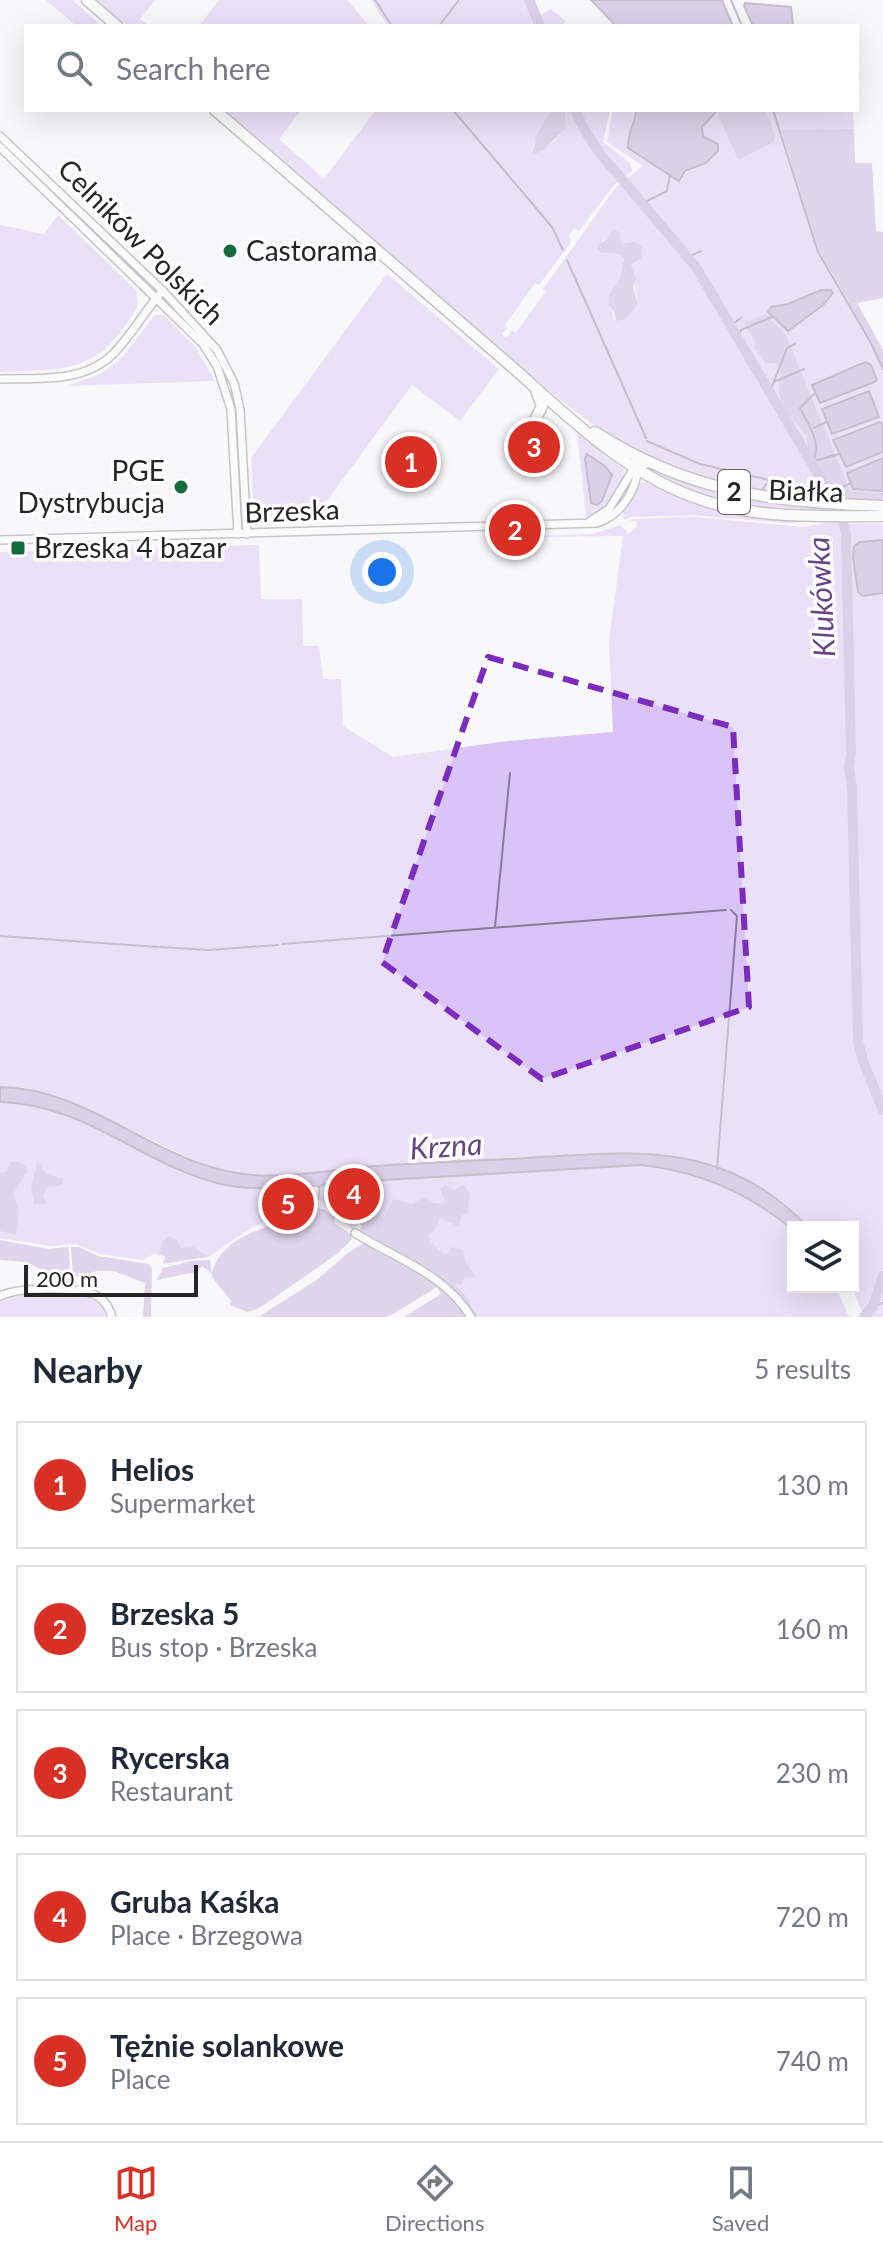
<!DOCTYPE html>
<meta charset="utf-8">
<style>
body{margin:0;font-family:Lato,sans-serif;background:#f2f2f3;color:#1f2937}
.controls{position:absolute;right:24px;bottom:24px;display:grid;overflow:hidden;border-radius:0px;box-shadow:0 8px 32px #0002}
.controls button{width:72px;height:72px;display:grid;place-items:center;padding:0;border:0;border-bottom:2px solid #e0e1e3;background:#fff;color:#1f2937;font:40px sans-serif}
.scale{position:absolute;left:24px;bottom:20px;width:174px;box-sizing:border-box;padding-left:8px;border:4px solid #252526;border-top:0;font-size:22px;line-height:28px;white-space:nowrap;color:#252526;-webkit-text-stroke:6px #fff;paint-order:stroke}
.you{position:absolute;left:382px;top:572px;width:28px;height:28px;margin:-20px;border:6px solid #fff;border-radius:50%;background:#1a73e8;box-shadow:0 0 0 12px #1a73e833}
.badge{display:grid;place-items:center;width:52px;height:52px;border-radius:50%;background:#d93025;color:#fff;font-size:26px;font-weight:700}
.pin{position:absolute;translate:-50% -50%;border:4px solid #fff;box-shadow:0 2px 8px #0006}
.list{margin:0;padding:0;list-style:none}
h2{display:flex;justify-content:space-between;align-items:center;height:104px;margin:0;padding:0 32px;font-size:34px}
h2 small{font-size:26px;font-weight:400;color:#747a83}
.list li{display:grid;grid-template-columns:52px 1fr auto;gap:24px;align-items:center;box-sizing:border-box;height:128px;margin:0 16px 16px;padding:0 16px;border:2px solid #e0e1e3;border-radius:0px}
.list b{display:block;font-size:30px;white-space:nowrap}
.list p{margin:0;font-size:26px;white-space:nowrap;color:#747a83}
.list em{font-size:26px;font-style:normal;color:#747a83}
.icon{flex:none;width:44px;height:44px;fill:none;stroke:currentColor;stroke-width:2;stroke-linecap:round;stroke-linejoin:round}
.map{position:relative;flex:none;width:883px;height:1317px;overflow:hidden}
.search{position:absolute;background:#fff;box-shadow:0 8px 32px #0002;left:24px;right:24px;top:24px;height:88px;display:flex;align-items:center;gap:20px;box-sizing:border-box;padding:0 28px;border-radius:0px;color:#747a83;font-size:30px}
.sheet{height:824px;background:#fff}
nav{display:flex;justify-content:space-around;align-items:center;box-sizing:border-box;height:112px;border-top:2px solid #e0e1e3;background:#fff;font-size:22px;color:#747a83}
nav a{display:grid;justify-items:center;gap:4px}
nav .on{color:#d93025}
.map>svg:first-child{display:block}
.green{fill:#dac4f7;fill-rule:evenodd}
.forest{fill:#c2acde}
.water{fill:#b6a0d2;stroke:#8a7b9e;stroke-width:2}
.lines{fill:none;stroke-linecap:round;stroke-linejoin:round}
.stream{stroke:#8a7b9e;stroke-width:2}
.river{stroke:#b6a0d2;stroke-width:10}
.minor-casing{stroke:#88868a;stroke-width:10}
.highway-casing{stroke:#88868a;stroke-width:13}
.minor{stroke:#fff;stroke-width:7}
.highway{stroke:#fff;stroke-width:10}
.marked{fill:none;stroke:#7b2cbf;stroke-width:6;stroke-dasharray:16 10;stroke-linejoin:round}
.poi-dot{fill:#136b3e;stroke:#fff;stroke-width:3}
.labels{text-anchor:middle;stroke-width:7;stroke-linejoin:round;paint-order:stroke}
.shield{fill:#fff;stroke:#666667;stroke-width:2}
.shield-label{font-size:26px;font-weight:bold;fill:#252526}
.street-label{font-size:28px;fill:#252526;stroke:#fff}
.poi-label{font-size:28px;fill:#252526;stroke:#fff;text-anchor:start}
.water-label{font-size:30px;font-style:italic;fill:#644685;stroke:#fff}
</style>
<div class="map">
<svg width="883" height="1317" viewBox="0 0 883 1317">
<rect width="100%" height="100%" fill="#f8f7fa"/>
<path class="green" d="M46 0H72L102 26H76Z
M96 0H155L140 19 149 26H127Z
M219 0H347L367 23 364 26H199Z
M371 0H532L540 15 551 9 566 21 564 23 566 26H388Z
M224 110H301L279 139 324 179 376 110H551L532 148 544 150C556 139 575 126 561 110H610L603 142 630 163 632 171 614 185 579 231 574 228 569 236 571 240 569 245 539 285 535 283 505 325 508 328 502 334 506 338 512 331 516 333 546 291 543 289 616 187 643 166 607 142 613 110H636C636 123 627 132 628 148L653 163 682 175 706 163 718 151 714 143 703 136 702 127 717 113 738 160 775 135 766 110H853L854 129 782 131 819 251 848 303H856L883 350V493L850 491 766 315 745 323 755 342 754 347 766 364 775 363C782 372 778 382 779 393 780 406 797 427 807 435 805 460 822 479 835 498H820L816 491 796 492 797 499 727 487 638 454 600 430 554 395ZM608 238 620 239 622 244 642 246 631 265 638 304C629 312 627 320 614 320L609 295 620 278 624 258 614 253 598 252 602 241ZM817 292 823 305 788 331 776 305 788 304Z
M58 215 136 290 138 305C100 373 71 369 0 372V225L44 234Z
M387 274 499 369 460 421 412 385 312 521 254 522 251 458Z
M155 315H164L197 349 215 381 68 386 100 374 120 360Z
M577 432 624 470C625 491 606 515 586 517Z
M647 469 733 497 770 504 827 509V515L797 514 707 499 643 471Z
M643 482C661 487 677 497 695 504 731 516 768 520 806 522L785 523 693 515 631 517 624 520 622 509 637 485Z
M693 517 802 527 826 523 883 524V1317H868L871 1312 874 1313V1307L866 1313 862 1311 851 1287H853V1227H808L760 1187 642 1152 590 1153 365 1167 291 1176H257L238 1174 200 1163 85 1108 22 1087H0V552L259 545 261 599H302L303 646H319L323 679H341L343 726 393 757 507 741 613 732 609 641 623 536 504 537 593 534 621 525 628 534 637 526 636 521H630L633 519Z
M0 1102C85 1104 142 1164 221 1184 247 1190 274 1188 300 1187 317 1186 331 1182 348 1185L352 1191 346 1201 344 1217 354 1225 360 1224 352 1229 318 1199 312 1197 246 1231 210 1256 164 1264 165 1256 154 1254 142 1260 100 1254 76 1244 50 1246 0 1238Z
M641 1165C697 1171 752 1192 793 1230V1287H836L849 1317H472L457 1295 359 1230C375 1211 379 1218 376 1191H354L364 1182Z
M23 1293C50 1294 97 1286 108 1317H0V1300Z"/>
<path class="forest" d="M551 110H561L565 113 566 128 544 150 532 155 537 134Z
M718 110H766L775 135 774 142 738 160 717 113Z
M854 129 855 163H872L876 231 883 232V298L857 303 883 350V369L873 344 819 251 781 130Z
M613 229 621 233 620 239 622 244 634 242 642 246 641 258 631 265 636 278 633 287 638 304 625 319 616 321 614 312 608 304 609 295 620 278 624 258 614 253H600L597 246 608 238Z
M766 314 786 335 850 491 883 493V501L835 498C822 479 805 459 807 435 797 426 780 408 779 393 778 382 782 372 775 363L766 364 754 347 755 342 744 323Z
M14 1161 24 1165 28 1171 13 1194 19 1211 16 1235 0 1231V1173L6 1172 11 1162Z
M37 1163 43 1165V1170L49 1175 64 1179 62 1185 47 1187 43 1196 47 1204H34L31 1188Z
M463 1184 470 1194 468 1212 461 1216 459 1227 440 1218 434 1231 428 1234 431 1242 442 1253 447 1254 452 1247 463 1250 466 1263 475 1275 474 1277 464 1278 462 1285 456 1283 455 1286 465 1295 478 1317H472L457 1295 359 1232 362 1225 354 1222 352 1224 344 1217 345 1207 350 1219 353 1205 358 1211H366L371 1191 377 1193 378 1214 384 1218 393 1199 412 1204 424 1197 434 1203 443 1204 445 1200 440 1188 445 1185 455 1190Z
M310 1207 324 1209 335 1218 334 1223 351 1234 352 1239 337 1254 258 1309 247 1312 230 1305 231 1301 212 1277V1273H211L202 1266 196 1272 157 1280 163 1268 191 1261 210 1260 212 1273C219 1241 261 1226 293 1221L301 1209 306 1210Z
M169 1236 177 1240 181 1248 194 1247 209 1257 163 1263 165 1256 159 1255 162 1242Z
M0 1240 48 1249 69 1247 70 1275 64 1279 60 1274 55 1277 27 1262 0 1260Z
M364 1243 438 1281 470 1317H404L441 1294 437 1287 388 1317H258L318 1279 349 1252Z
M71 1247H79L98 1256 149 1264 152 1269 151 1317H143L145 1283 114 1271H97L73 1278Z"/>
<path class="water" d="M591 0H722L733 26H616Z
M745 3 791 7 793 25 753 26 744 6Z
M636 110H718L702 127 703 136 718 144V151L706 163 685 171 679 181 628 148C627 132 636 123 636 110Z
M821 290H831L833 293 823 305 788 331 768 312 771 307 788 304Z
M865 362 871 365 877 380 875 382 820 403 812 385Z
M869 391 879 417 832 434 822 409Z
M880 422 883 424V452L846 467 833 440Z
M587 454 605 466 612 475 602 501 597 505 591 503 585 459Z
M883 458V491L853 489 847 473Z
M883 540V593L863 596 858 592 853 558 854 546 860 542Z
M0 1087C89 1088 156 1163 243 1174 283 1179 323 1171 363 1167 417 1163 472 1161 526 1158 636 1151 724 1140 808 1227H793V1230C749 1193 699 1171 641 1165L384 1180 364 1182 352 1191 350 1186C340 1183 326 1181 318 1188 306 1185 294 1188 282 1188 262 1188 241 1189 221 1184 142 1165 86 1104 0 1102Z"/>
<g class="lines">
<path class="stream" d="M375 0 392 26
M731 0 742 26
M439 26 459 0
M453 110 552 227 563 250
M773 110 818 252 871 343 883 369
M643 203 667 191 670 175
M688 257 701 251
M567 260 646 438
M730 326 741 318
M738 340 741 330 772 317
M776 381 804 369
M769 394 787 348 795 344
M814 428 826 422
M647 441 700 464 769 480 806 487 820 481
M814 461 839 454
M811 465C824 445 809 426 800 408L814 394
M761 491 769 481
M832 499 843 487 851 483
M495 927 510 773
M0 936 158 947
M282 944 726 910
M160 947 209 950 278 945
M717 1169 737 916 731 910
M873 1306 883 1303"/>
<path class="river" d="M529 0 540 26
M575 110C586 135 598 154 617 173L696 267 841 513 846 534 851 754 849 767 852 788 858 1041 863 1061 883 1110
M864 1317 873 1306 883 1276"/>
<defs>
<path id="minor" d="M0 136 163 291 217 350 234 383 240 409 247 534
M0 147 203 344 217 366 231 409 238 534
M0 379C38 378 84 383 113 354 130 337 143 314 159 295
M589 522 609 509 634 468 651 463
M0 540 597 523C623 515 644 481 635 455
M292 1195 297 1205
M314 1198 315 1190
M355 1233C396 1259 444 1273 471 1317
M0 1296C18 1287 79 1286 97 1296 106 1301 109 1308 112 1317"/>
<path id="highway" d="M87 0 117 26
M215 110C309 191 402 272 496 353 557 405 614 467 691 496 753 520 818 516 883 516
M535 420 542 406 537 393
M595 432C689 493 774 502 883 506"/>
</defs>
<use href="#minor" class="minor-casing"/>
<use href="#highway" class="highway-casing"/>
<use href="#minor" class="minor"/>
<use href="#highway" class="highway"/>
</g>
<path d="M0 0H883V1317H0ZM488 657 733 727 749 1007 542 1079 382 962Z" fill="#f8f7fa" fill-opacity=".55" fill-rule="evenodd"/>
<path class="marked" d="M488 657 733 727 749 1007 542 1079 382 962Z"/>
<g class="poi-dot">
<circle cx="230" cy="251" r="8"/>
<circle cx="181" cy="487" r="8"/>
<rect x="10" y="540" width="16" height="16" rx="4"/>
</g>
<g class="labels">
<rect class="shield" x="718" y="470" width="32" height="44" rx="6"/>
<g class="shield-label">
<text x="734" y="501">2</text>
</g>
<g class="street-label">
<text transform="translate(141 242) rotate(45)" y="10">Celników Polskich</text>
<text transform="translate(806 491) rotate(2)" y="10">Białka</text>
<text transform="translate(292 511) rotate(-2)" y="10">Brzeska</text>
</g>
<g class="poi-label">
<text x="246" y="261">Castorama</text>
<text x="165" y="481" text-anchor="end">PGE<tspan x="165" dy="32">Dystrybucja</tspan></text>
<text x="34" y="558">Brzeska 4 bazar</text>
</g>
<g class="water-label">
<text transform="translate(822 597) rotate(-93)" y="10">Klukówka</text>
<text transform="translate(446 1147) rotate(-4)" y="10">Krzna</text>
</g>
</g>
</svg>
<div class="controls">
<button><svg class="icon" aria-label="layers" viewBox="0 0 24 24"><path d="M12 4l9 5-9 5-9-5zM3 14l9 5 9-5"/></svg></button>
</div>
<div class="scale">200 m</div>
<div class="you"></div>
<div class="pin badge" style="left:411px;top:462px">1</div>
<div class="pin badge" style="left:515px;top:530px">2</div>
<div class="pin badge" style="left:534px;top:447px">3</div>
<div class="pin badge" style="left:354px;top:1194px">4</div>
<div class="pin badge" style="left:288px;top:1204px">5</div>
<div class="search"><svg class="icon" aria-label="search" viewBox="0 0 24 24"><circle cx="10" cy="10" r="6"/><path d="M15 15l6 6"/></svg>Search here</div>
</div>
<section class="sheet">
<h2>Nearby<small>5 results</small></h2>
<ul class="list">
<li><span class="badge">1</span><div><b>Helios</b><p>Supermarket</p></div><em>130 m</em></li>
<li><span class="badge">2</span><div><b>Brzeska 5</b><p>Bus stop · Brzeska</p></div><em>160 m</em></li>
<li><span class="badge">3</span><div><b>Rycerska</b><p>Restaurant</p></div><em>230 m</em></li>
<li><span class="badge">4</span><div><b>Gruba Kaśka</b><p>Place · Brzegowa</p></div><em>720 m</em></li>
<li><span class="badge">5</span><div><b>Tężnie solankowe</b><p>Place</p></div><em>740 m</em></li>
</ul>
</section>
<nav>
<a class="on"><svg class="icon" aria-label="map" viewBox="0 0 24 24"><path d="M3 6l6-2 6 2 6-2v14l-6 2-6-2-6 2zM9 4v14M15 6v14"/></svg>Map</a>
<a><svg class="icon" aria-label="directions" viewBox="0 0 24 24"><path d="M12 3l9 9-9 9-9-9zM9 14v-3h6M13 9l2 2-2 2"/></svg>Directions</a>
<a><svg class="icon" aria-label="saved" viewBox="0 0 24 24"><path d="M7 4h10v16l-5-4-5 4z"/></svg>Saved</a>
</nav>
